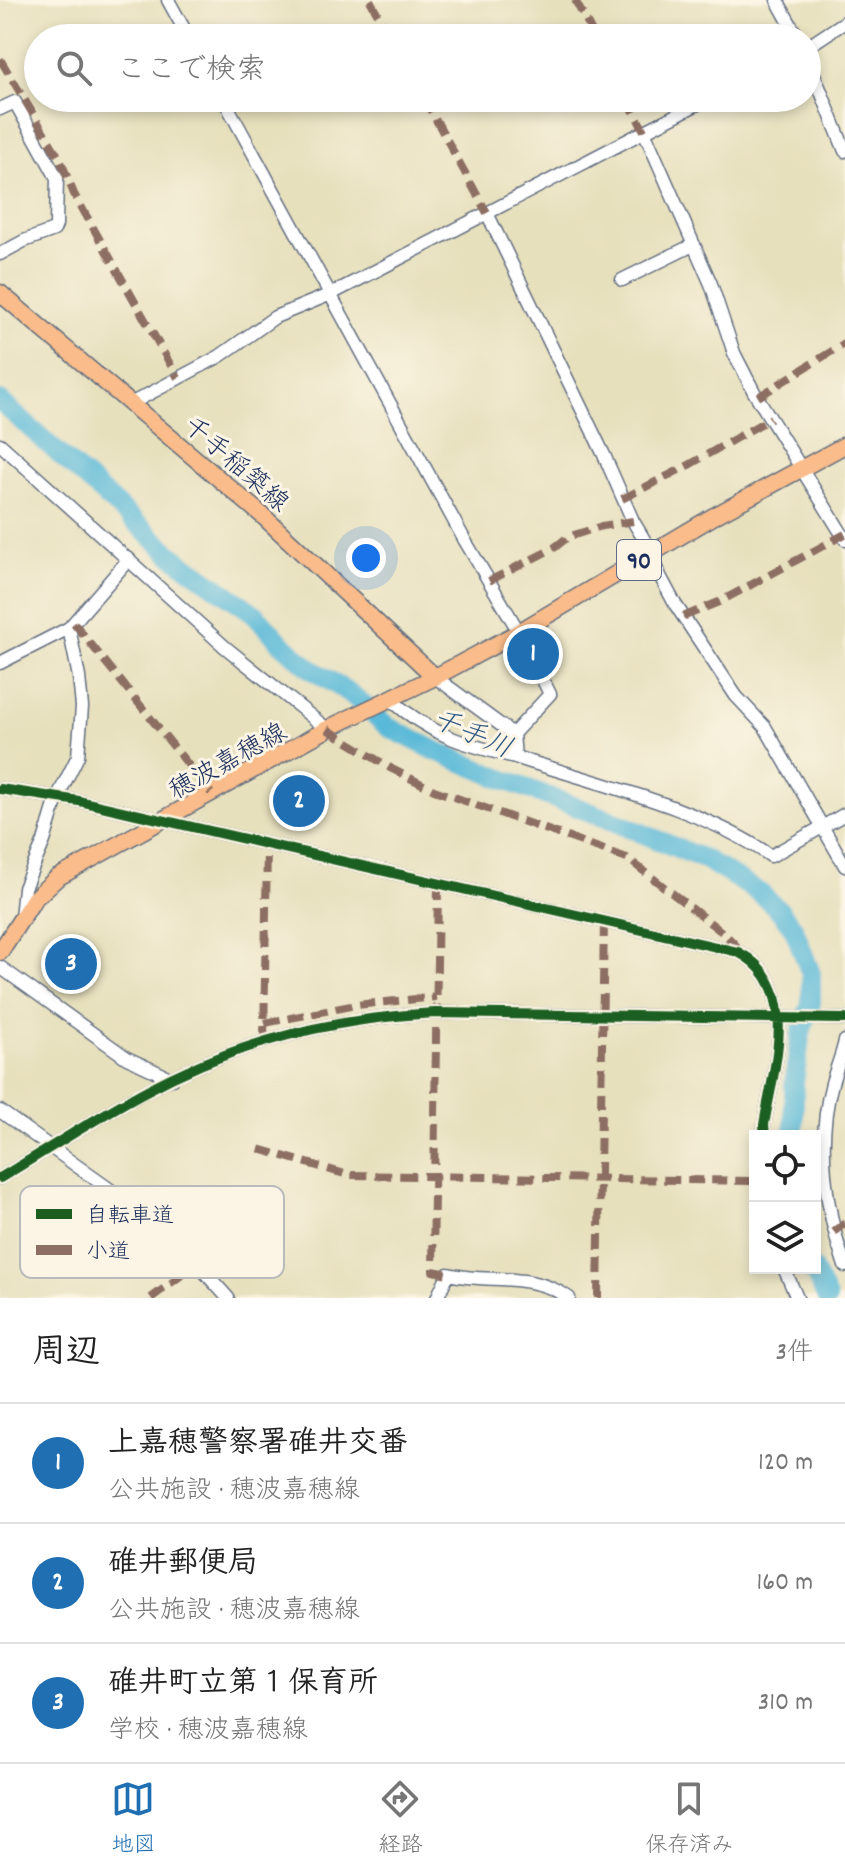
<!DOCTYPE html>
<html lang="ja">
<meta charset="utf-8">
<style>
body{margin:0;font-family:Dekko,"Klee One",sans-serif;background:#f2f2f2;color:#222}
.controls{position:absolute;right:24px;bottom:24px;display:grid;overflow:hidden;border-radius:0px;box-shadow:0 4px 12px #0003}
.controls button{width:72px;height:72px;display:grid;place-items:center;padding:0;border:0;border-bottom:2px solid #e0e0e0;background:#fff;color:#222;font:40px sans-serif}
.you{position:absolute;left:366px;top:558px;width:28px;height:28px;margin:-20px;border:6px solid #fff;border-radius:50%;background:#1a73e8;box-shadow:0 0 0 12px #1a73e833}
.badge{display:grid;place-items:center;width:52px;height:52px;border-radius:50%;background:#1f6fb2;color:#fff;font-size:26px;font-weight:700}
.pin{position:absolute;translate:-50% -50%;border:4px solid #fff;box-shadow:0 2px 8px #0006}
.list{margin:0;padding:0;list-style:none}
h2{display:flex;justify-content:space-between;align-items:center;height:104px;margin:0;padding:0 32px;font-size:34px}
h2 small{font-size:26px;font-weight:400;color:#767676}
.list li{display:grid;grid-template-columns:52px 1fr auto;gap:24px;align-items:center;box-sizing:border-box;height:120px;padding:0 32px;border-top:2px solid #e0e0e0}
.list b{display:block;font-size:30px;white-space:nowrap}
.list p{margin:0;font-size:26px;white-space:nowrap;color:#767676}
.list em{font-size:26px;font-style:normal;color:#767676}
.icon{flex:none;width:44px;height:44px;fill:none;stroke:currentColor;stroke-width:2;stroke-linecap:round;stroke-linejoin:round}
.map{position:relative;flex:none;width:845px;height:1298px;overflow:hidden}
.search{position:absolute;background:#fff;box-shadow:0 4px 12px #0003;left:24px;right:24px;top:24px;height:88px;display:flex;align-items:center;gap:20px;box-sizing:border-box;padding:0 28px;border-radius:44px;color:#767676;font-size:30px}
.sheet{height:464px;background:#fff}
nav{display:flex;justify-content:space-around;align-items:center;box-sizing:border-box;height:112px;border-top:2px solid #e0e0e0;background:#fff;font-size:22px;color:#767676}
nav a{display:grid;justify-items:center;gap:4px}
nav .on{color:#1f6fb2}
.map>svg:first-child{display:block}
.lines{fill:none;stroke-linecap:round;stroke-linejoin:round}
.river{stroke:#5ab9d8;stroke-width:20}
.minor-casing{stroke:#626d7f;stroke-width:15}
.major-casing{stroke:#626d7f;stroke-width:19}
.minor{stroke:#fff;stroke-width:12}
.major{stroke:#f9bc8a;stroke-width:16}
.quiet{stroke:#8d6e63;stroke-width:8;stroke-dasharray:16 8;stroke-linecap:butt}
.cycleway-casing{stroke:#fcf5e5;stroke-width:15}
.cycleway{stroke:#1b5e20;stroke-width:10}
.labels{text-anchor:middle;stroke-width:6;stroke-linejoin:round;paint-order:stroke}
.shield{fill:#fcf5e5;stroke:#5e6a86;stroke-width:2}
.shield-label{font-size:24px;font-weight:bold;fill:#1b2f5e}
.street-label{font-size:26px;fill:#1b2f5e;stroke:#fcf5e5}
.water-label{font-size:28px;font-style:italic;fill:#2e5883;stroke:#fcf5e5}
.key{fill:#fcf5e5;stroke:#b8babc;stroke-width:2}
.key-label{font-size:22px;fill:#1b2f5e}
</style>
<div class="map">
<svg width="845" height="1298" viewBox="0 0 845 1298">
<rect width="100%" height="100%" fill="#fcf5e5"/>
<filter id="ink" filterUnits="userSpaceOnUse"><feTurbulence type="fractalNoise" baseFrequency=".0125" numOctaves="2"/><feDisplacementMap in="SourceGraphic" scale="16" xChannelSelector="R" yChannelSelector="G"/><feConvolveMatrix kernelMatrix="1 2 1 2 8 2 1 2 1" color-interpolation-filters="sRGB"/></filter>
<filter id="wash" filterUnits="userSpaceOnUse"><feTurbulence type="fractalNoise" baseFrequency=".006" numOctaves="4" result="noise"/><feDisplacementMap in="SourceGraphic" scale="32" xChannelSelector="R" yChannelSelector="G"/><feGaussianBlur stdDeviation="1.8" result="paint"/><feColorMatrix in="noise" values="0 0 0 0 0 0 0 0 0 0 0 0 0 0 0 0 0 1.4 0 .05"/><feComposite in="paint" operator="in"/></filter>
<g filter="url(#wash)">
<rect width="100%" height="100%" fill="#e7e0bd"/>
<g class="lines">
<path class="river" d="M0 401 175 558 255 614 280 642 311 669 351 694 388 727 434 750 502 779 603 817 706 860 760 893 780 911 794 929 811 974V1003L801 1032 794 1083V1136
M812 1268 827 1298"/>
</g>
</g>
<g filter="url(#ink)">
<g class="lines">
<defs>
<path id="minor" d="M168 0 189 38
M777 0 798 38
M807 47 845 22
M807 57 845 151
M223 98 464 539 519 632 550 694 513 734
M0 109 15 102 57 178 56 225 54 230 24 241 0 254
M644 131 711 284 734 353 754 392 845 539
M487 213 604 455 633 521 652 553 660 576 675 604 736 696 765 727 845 866
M622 280 693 245
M132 403 220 356 275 317 331 294 709 98
M0 444 225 647 327 729
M0 663 69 628 129 559
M435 677 513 734 515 757C598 784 700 807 771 856L845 814
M390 699C431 735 462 744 515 757
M0 789 79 801 738 952C803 985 773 1068 764 1125L765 1136
M21 917 24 888 44 841 57 798 78 756 82 707 79 677 69 628
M0 967 127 1058 172 1079
M845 1041C842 1055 836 1069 832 1083 816 1142 825 1209 845 1266
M0 1111 133 1206 175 1239 228 1298
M0 1178C47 1150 94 1119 142 1093 233 1043 333 1018 435 1013L845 1019
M784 1268 797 1298
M437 1298 448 1274C490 1284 531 1271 569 1298"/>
<path id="major" d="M0 293 263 516 435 677
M0 952 34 899 57 878 333 726 435 677 519 632 714 516 845 445"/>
</defs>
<use href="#minor" class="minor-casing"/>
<use href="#major" class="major-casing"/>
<use href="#minor" class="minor"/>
<use href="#major" class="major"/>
<path class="quiet" d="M370 0 391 38
M575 0 595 38
M0 59 60 159 74 194 178 378
M424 98 487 213
M627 98 644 131
M758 397 845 343
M622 499 689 465 771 418
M489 581 554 548 568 537 602 526 633 521
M683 617 721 601 845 534
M74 623 211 793
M327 729 392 769 434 790 627 858 727 936 742 952
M438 884 433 1271 448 1274
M265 1023 356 1005 436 997
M264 1042 267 845
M259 1149 348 1175 755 1181
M834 1232 845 1223
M151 1298 198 1263
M598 1298 604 921"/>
<defs>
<path id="cycleway" d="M0 789 79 801 738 952C803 985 773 1068 764 1125L765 1136
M0 1178C47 1150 94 1119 142 1093 233 1043 333 1018 435 1013L845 1019"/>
</defs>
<use href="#cycleway" class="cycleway-casing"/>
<use href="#cycleway" class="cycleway"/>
</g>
</g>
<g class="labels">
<rect class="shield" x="617" y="540" width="44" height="40" rx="6"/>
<g class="shield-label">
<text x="639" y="568">90</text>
</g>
<g class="street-label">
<text transform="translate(237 463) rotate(41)" y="9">千手稲築線</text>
<text transform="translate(227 760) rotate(-29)" y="9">穂波嘉穂線</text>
</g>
<g class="water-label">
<text transform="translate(473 732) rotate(23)" y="10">千手川</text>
</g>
</g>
<rect x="20" y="1186" width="264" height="92" rx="12" class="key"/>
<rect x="36" y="1209" width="36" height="10" fill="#1b5e20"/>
<rect x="36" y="1245" width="36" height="10" fill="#8d6e63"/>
<g class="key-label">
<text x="86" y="1222">自転車道</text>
<text x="86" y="1258">小道</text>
</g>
</svg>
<div class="controls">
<button><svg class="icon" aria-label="locate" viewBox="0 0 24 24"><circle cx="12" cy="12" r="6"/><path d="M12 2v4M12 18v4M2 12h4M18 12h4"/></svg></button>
<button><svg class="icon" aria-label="layers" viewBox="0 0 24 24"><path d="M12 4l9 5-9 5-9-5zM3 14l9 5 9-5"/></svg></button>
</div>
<div class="you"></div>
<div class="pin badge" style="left:533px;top:654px">1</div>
<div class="pin badge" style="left:299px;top:801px">2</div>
<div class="pin badge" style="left:71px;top:964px">3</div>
<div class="search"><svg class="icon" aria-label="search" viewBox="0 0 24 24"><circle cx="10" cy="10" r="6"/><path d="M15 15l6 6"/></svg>ここで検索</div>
</div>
<section class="sheet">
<h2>周辺<small>3件</small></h2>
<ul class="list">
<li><span class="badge">1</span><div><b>上嘉穂警察署碓井交番</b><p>公共施設 · 穂波嘉穂線</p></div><em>120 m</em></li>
<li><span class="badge">2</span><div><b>碓井郵便局</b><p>公共施設 · 穂波嘉穂線</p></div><em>160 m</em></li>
<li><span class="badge">3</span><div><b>碓井町立第１保育所</b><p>学校 · 穂波嘉穂線</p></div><em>310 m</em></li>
</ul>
</section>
<nav>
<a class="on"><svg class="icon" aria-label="map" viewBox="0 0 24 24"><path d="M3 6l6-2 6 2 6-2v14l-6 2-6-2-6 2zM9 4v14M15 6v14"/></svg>地図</a>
<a><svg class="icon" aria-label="directions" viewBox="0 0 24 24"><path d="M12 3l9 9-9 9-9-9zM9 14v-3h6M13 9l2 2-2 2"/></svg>経路</a>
<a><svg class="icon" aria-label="saved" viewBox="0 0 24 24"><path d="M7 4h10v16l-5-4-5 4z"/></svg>保存済み</a>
</nav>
